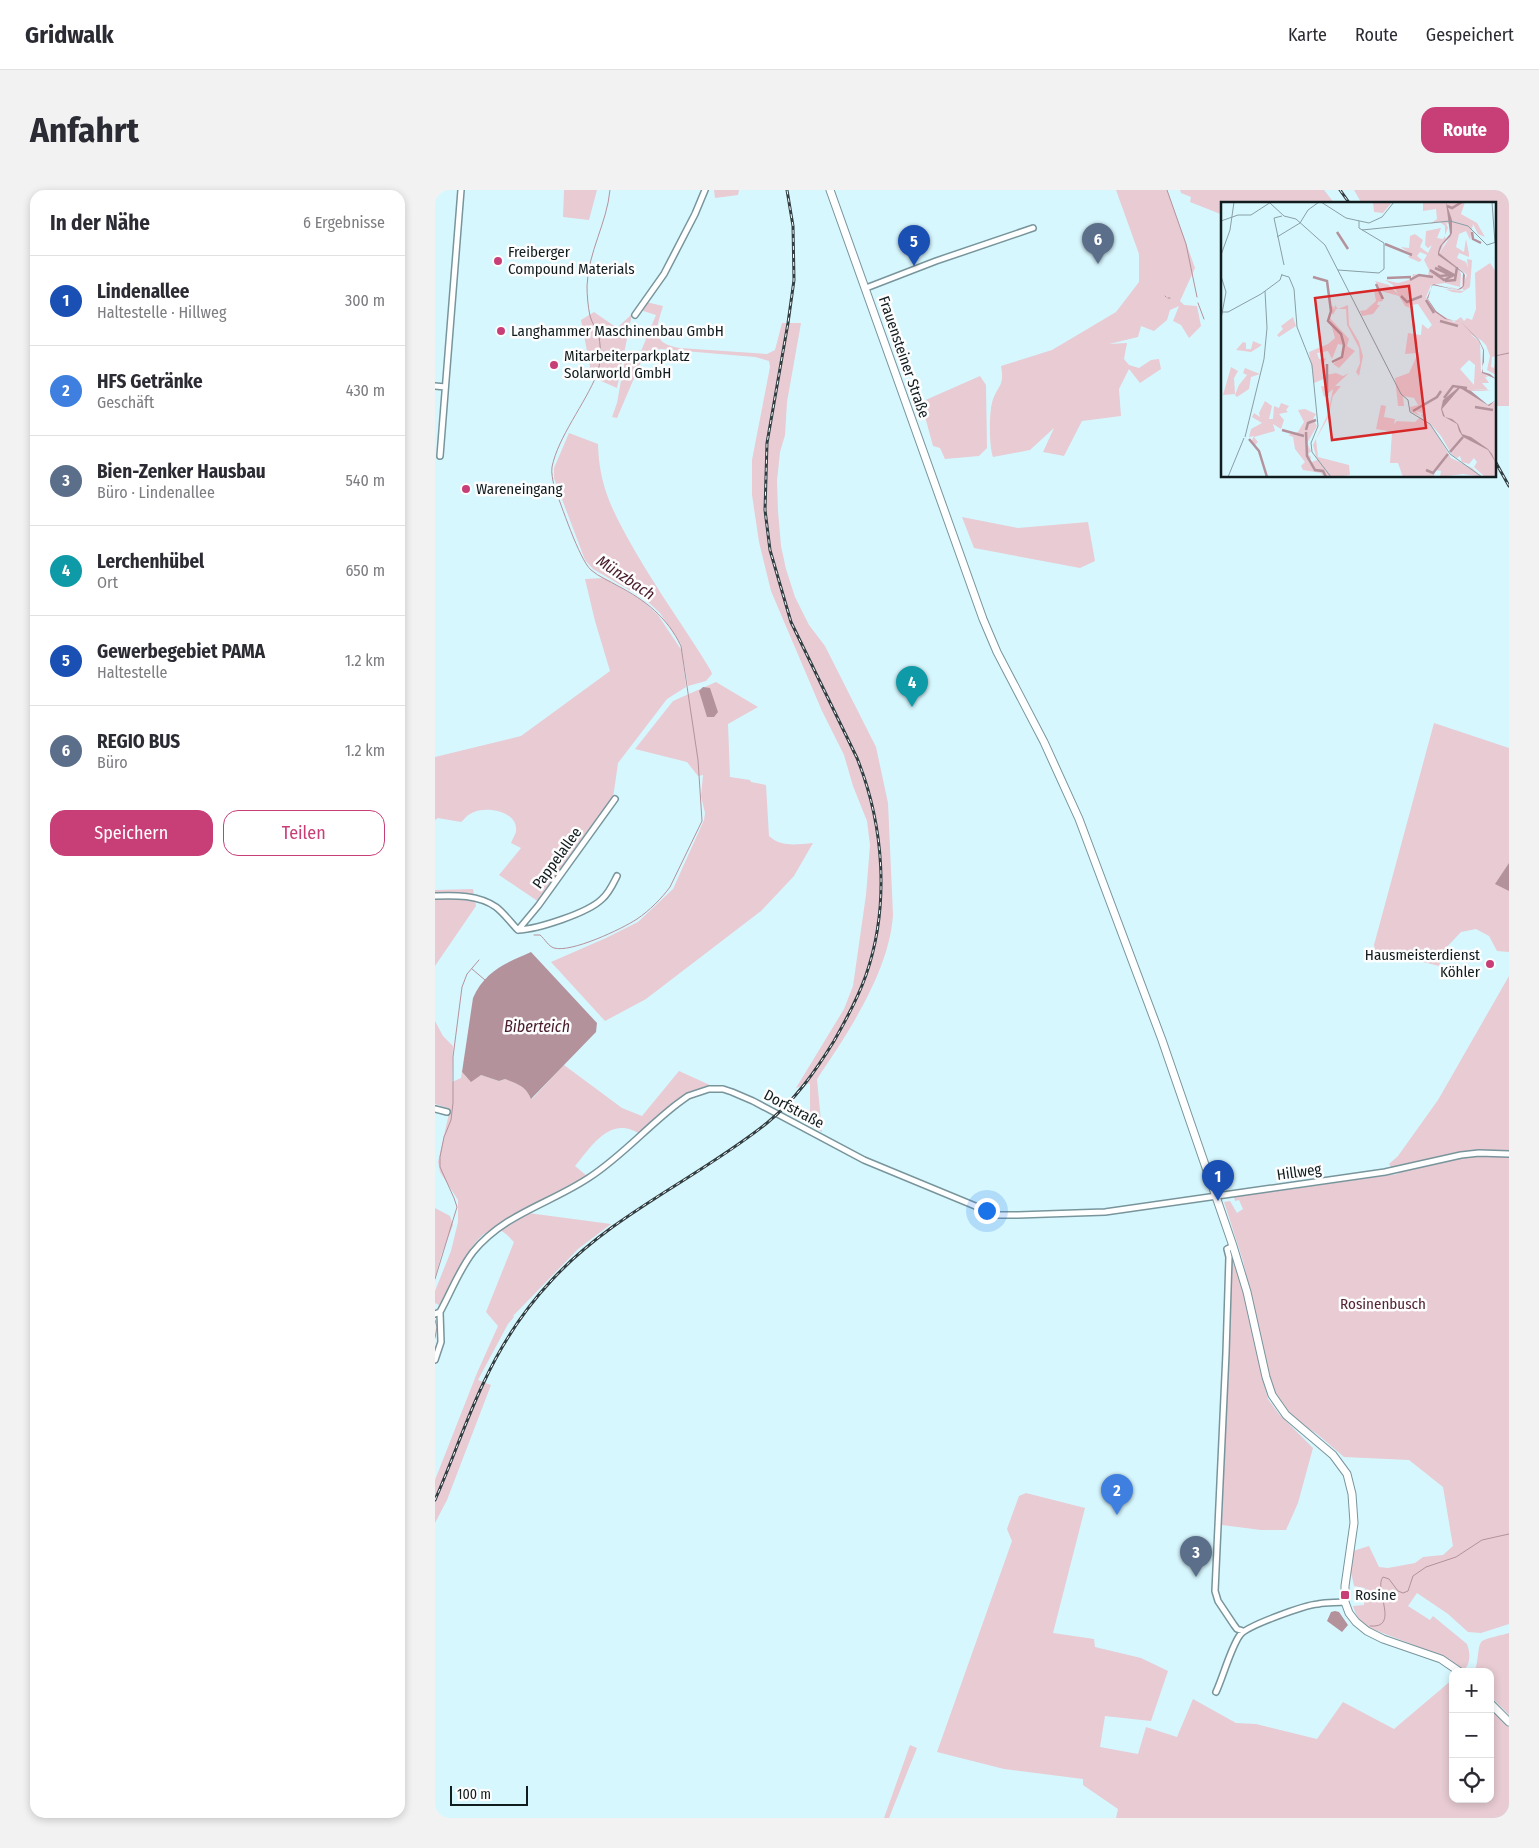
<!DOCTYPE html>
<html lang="de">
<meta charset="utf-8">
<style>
body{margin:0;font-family:"Fira Sans Condensed",sans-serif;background:#f2f2f3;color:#2b2b33}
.controls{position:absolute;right:15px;bottom:15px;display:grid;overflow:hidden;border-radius:10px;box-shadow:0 2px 8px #0003}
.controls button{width:45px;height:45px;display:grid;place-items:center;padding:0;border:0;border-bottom:1px solid #e1e1e2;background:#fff;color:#2b2b33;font:25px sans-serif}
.scale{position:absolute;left:15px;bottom:12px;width:78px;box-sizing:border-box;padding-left:5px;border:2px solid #111c1f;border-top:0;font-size:14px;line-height:18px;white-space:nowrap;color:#111c1f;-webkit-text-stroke:4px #fdfdfd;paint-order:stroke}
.you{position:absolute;left:551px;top:1020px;width:18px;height:18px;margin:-12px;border:4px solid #fff;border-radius:50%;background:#1a73e8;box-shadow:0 0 0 8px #1a73e833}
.badge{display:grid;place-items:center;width:32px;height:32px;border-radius:50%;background:#c83f78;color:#fff;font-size:16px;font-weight:700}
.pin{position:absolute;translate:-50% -41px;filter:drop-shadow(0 1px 2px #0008)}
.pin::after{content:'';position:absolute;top:26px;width:18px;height:15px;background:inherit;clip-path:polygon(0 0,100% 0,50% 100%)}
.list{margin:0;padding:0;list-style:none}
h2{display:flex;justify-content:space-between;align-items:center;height:65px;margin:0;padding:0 20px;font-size:21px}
h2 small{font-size:16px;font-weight:400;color:#7c7c81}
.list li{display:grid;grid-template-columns:32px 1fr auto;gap:15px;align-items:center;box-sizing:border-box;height:90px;padding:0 20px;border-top:1px solid #e1e1e2}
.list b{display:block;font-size:19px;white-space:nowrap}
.list p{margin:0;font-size:16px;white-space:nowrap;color:#7c7c81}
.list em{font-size:16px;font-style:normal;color:#7c7c81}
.actions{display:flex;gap:10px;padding:15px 20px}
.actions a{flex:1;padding:11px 0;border:1px solid #c83f78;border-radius:15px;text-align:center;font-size:18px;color:#c83f78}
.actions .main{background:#c83f78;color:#fff}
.icon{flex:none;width:28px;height:28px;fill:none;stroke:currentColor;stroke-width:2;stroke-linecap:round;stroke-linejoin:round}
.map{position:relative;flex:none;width:1074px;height:1628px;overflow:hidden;border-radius:15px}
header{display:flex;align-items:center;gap:30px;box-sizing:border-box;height:70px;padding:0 25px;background:#fff;border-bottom:1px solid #e1e1e2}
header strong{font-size:24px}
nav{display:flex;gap:28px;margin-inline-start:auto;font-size:18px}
.intro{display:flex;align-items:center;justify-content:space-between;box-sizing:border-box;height:120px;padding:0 30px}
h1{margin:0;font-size:35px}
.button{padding:12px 22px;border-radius:15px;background:#c83f78;color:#fff;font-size:18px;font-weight:700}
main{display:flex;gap:30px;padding:0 30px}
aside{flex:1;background:#fff;border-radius:15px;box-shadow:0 2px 8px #0003}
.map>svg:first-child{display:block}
.green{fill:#e8cbd3}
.water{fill:#b4929c}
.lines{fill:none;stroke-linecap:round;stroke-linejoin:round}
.stream{stroke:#b4929c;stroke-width:1}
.street-casing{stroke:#78959c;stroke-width:8}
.secondary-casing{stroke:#78959c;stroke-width:9}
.street{stroke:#fff;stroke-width:5}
.secondary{stroke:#fff;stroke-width:7}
.rail-casing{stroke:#313f43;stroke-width:3}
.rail{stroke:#fdfdfd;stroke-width:1;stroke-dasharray:4;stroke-linecap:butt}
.poi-dot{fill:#c83f78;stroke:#fdfdfd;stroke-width:2}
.labels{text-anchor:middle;stroke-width:5;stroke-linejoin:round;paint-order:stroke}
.poi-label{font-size:15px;fill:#111c1f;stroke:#fdfdfd;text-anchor:start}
.street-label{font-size:15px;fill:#111c1f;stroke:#fdfdfd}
.park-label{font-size:15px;fill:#532435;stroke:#fdfdfd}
.water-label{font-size:16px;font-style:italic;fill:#481b2c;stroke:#fdfdfd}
.inset-river{fill:none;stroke:#b4929c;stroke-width:2.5}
.inset-road{fill:none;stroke:#889fa5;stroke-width:1}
.view{fill:#d62828;fill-opacity:0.15;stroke:#d62828;stroke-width:2.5}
.inset-edge{fill:none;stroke:#111c1f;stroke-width:2.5}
</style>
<header>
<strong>Gridwalk</strong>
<nav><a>Karte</a><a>Route</a><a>Gespeichert</a></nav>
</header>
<div class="intro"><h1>Anfahrt</h1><a class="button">Route</a></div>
<main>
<aside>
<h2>In der Nähe<small>6 Ergebnisse</small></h2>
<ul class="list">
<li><span class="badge" style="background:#1a4fb4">1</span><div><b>Lindenallee</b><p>Haltestelle · Hillweg</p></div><em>300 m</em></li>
<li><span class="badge" style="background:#3f7fe0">2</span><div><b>HFS Getränke</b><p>Geschäft</p></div><em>430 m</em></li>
<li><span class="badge" style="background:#5c6f8a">3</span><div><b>Bien-Zenker Hausbau</b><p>Büro · Lindenallee</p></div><em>540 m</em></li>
<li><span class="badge" style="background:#0f9aa8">4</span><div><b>Lerchenhübel</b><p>Ort</p></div><em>650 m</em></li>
<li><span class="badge" style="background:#1a4fb4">5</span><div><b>Gewerbegebiet PAMA</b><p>Haltestelle</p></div><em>1.2 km</em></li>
<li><span class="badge" style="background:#5c6f8a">6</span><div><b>REGIO BUS</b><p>Büro</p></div><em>1.2 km</em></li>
</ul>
<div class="actions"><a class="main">Speichern</a><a>Teilen</a></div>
</aside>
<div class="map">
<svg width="1074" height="1628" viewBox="0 0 1074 1628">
<rect width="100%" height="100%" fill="#d7f7fe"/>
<path class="green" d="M129 0H162L154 30 128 27Z
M279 0H304L303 5 280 8Z
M681 0H732L760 78 745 111 749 115 762 116 766 136 754 148 746 135 738 131 744 116 735 120 732 130 719 141 706 136 703 147 674 154 692 153 689 169 694 175 704 178 716 170 724 169 726 179 705 193 694 179 684 199 686 226 647 231 629 266 608 262 619 238 595 260 558 267C554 257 554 224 557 213 562 195 570 198 566 176L617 160 681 122 704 92V64Z
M745 0H889L900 14H788V25L755 12 756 7 746 3Z
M919 0H1074V216H1060V14H927Z
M211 112 228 116C221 139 215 153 245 158L332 164 340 160 347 133H366L352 212 350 245 345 262 342 291 343 321 346 356 351 379 360 407 374 435 390 456 441 557 453 613 458 725C454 782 413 843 382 889L387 942 375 935V893L361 898 409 819 418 796 431 705 435 655 432 631 418 596 409 565 387 521 336 401 324 352 317 305V270L335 177 334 171 320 167 226 159 217 160 206 172 182 228 177 227 182 213 191 163 204 166 221 125 205 120Z
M159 122 182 138 197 124 182 198 157 187 146 130Z
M545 186 551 195 552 258 544 266 510 269 505 258 498 256 486 212Z
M134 243 163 254C164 298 179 324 200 361 224 403 252 441 276 481L277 484 271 491 253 496 246 454 225 423 210 409 158 379 150 370 119 288V278Z
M527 327 583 338 653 332 660 371 645 378 539 358Z
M169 388 208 411 223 425 247 461 251 497 232 509 183 573 178 608 104 712 64 685 86 658 76 653C77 650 80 645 81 642 84 620 48 615 35 624 31 626 29 630 26 632L3 628 0 630V567L86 546 175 481 160 431 150 389Z
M281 492 323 517 293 534 295 587 315 590 316 592 331 595 334 646C347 658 363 654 378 653L359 686 326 721 211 809 170 831 116 772 171 748 203 732 238 699 269 630 270 623 266 606 268 585 263 586 252 572 200 559 238 511Z
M999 533 1074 558V762L1062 761 1054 746 1041 739 1026 742 1010 759 1004 776 940 760 939 755Z
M38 699 41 716 0 776V700Z
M1074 786V1434L1046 1443 1033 1442 1013 1424 982 1403 973 1416 995 1430 998 1426 1032 1454C1035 1462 1036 1472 1030 1479L1028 1480 1007 1466 932 1437C925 1431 921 1426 918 1416L929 1415 930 1398 919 1396 916 1382 918 1361 934 1356 944 1377 953 1378 980 1373 988 1367 1008 1365 1018 1356 1008 1297 974 1270 909 1267 882 1244 860 1230 844 1212 835 1191 808 1071 789 1012 795 1011 802 1023 808 1019 804 1010 800 1011 799 1007 963 984 961 977H956L954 974 963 966 1003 910Z
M0 831 8 846 18 856 17 892 26 888 27 882 32 888 46 885 64 891 70 889C84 894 90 895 97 909L129 875 187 918 207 926 244 881 277 896 274 902C248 909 228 928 208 946 177 923 158 954 140 976L157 990 110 1015 93 1023 176 1034 143 1059 78 1126 79 1127 73 1134 43 1190 56 1195 12 1310 0 1333V1290L42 1183 63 1136 51 1122 79 1052C75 1048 69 1041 64 1040 42 1032 13 1100 4 1115L0 1113V1101L16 1061 23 1032V1010L5 982 3 972 15 919 0 914Z
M0 1018 15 1026 18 1035 6 1066 0 1089Z
M796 1060 812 1109 827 1187 833 1209 844 1224 878 1258 863 1313 851 1340H826L787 1335Z
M591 1303 650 1318 618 1443 659 1449 660 1457 706 1468 733 1481 716 1531 670 1526 665 1557 703 1564 711 1537 742 1547 758 1509 801 1533 821 1534 882 1549 908 1512 959 1539 1018 1489V1609H1055V1519L1074 1537V1628H681L683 1619 648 1595V1589L569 1579 502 1562 577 1351 572 1339 584 1306Z
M1074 1443V1525L1055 1506V1482H1039C1044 1474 1042 1455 1047 1451 1051 1448 1068 1445 1074 1443Z
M475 1555 482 1558 454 1628H449Z"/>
<path class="water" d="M268 497 275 498 283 522 279 527H272L264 501Z
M1074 673V701L1060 694Z
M96 762 162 833 161 842 96 909C91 896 83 894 70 889L64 891 46 885 36 892 27 882 38 808C50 781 71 773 96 762Z
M900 1421 904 1422 913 1435 907 1442 892 1431 896 1422Z"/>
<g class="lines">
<path class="stream" d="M732 0 751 54 762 107
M730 106 731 107
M733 108H735
M763 113 769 129
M1060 166 1074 163
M99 745H105C110 749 113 756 119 758 136 763 187 739 202 729 214 721 227 708 235 697L267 631 263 570 246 456C232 427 210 410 183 396 175 391 164 387 156 380 144 369 126 314 119 296 118 290 116 283 117 277 123 247 150 214 162 184 166 174 166 158 164 147 162 140 157 133 155 126 153 117 152 105 152 96 153 62 172 33 175 0
M37 779 50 790
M0 1089 22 1017 19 1008 5 977V967L9 947 16 930 18 913V867L27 797 32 784 44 770
M0 1130 2 1137 0 1148
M935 1436C966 1439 938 1399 948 1387L954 1389 963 1401 968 1403 973 1401 978 1386 991 1377 1021 1367 1047 1350 1074 1344"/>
<defs>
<path id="street" d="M431 98 501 71 598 38
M200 125 229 84 260 24 270 0
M0 196 10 197
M5 266 26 0
M0 706C20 705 44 705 61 717 69 723 76 733 83 740 103 739 153 723 167 709 174 703 178 694 182 686
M83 740 103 716 180 609
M0 919 12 922
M798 1056 792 1059 794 1067 791 1163 780 1401 783 1411 799 1435 802 1439 808 1441
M0 1124 5 1122C16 1102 24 1080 38 1062 70 1023 115 1014 155 987 187 966 212 937 242 914L253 906 274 899H288L297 902 318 911 429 970 562 1025H583L670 1022 950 982 1026 965 1044 963 1074 964
M0 1170 6 1152 5 1122
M781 1502C788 1487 796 1457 805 1445 811 1436 870 1415 883 1414 892 1412 901 1413 910 1412"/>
<path id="secondary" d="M395 0 548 429 562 462 609 552 644 629 727 850 798 1056 812 1102 831 1187 837 1205 851 1225 898 1265 912 1284 917 1304 919 1333 910 1396V1412L914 1423 921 1432 932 1441 948 1449 1006 1469 1025 1482
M1055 1513 1074 1532"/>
</defs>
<use href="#street" class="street-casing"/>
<use href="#secondary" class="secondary-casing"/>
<use href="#street" class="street"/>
<use href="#secondary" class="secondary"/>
<defs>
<path id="rail" d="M905 0 915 14
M1060 271 1074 296
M0 1310C17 1272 30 1232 48 1194 65 1157 88 1121 116 1091 177 1024 262 989 332 933 360 910 380 882 399 851 411 830 423 808 431 785 455 716 449 635 422 568L356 432 335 360 330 320 332 253 353 133 359 90 358 36 352 0"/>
</defs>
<use href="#rail" class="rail-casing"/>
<use href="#rail" class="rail"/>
</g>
<g class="poi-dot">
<circle cx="63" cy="71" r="5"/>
<circle cx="66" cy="141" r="5"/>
<circle cx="119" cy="175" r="5"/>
<circle cx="31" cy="299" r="5"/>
<circle cx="1055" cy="774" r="5"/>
<rect x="905" y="1400" width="10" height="10" rx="2.5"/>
</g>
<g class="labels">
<g class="poi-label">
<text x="73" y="67">Freiberger<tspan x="73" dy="17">Compound Materials</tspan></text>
<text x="76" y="146">Langhammer Maschinenbau GmbH</text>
<text x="129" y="171">Mitarbeiterparkplatz<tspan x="129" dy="17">Solarworld GmbH</tspan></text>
<text x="41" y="304">Wareneingang</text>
<text x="1045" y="770" text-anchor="end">Hausmeisterdienst<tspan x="1045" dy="17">Köhler</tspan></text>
<text x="920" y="1410">Rosine</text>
</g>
<g class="street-label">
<text transform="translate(469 167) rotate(71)" y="5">Frauensteiner Straße</text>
<text transform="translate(122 668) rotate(-54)" y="5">Pappelallee</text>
<text transform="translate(359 919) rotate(28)" y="5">Dorfstraße</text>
<text transform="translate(864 982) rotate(-8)" y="5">Hillweg</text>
</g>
<g class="park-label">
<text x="948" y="1119">Rosinenbusch</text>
</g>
<g class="water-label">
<text transform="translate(191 387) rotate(34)" y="6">Münzbach</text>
<text x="102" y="842">Biberteich</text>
</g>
</g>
<g transform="translate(786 12)">
<rect width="275" height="275" fill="#d7f7fe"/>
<path d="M152 0H171L162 11 153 10ZM202 0H244L240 12 256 21 264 35 257 32 252 22 249 38 245 29 238 32 235 45 243 50 245 37 248 52V55L238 51 236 56 245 60 247 66 246 57 251 58 249 85 240 91 231 90 224 87 243 89 241 86 236 88 233 87 225 84 237 87 241 86V73L243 80 246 73 237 65 240 72 239 85 224 81 210 83 205 95 215 110 233 120 240 115 243 119 246 116 251 118 255 107 254 71 269 61 275 70V154L271 155 270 165 273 166 275 157V173L266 168 269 154 265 143 260 138 249 132 259 140 260 169 267 175H264L268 181H261L267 188 250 187 271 189H249L267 203 251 190 242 186 266 203 275 200V275H264L253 265 256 260 253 256 248 262 241 260 239 254 236 256 231 253 220 234 209 221 230 256 251 266 261 275 242 272 219 275 220 269 214 268 213 275H182L177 261H169L171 230 155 227 160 203 165 204 163 215 174 217 173 222 176 219 194 220 199 215 208 221 200 214 201 211 194 209 200 214 190 210 189 205 197 203 193 196 182 194 183 204H177L174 176 188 171 199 147 196 151 184 152 187 131 200 133 201 122 207 127 211 123 197 102 188 103 189 106 184 104 178 94 160 89 154 79 168 83 177 92 172 83 164 78 177 81 191 77 192 72 207 74 208 68 203 58 206 53 199 50 196 54 201 58 198 60 187 55 190 52 180 45 188 46 189 34 194 32 202 38 199 45 207 51 211 43 207 46 204 43 205 29 220 26 216 36 222 37 224 34 225 38 218 52 229 35 231 18 227 10 229 22 225 21 227 26 224 33V24L219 20 209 22 216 17 215 7 202 9ZM248 158 254 163 253 183 239 167ZM157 86 162 99 157 100 156 103H159L152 112 141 114 139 109 145 108 155 99 153 88ZM114 103 117 107 127 103 128 123 138 140 142 154 138 174 135 170 139 161 138 146 126 123 125 107H115L112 113 108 105 112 104 113 108ZM72 115 75 124 58 135 56 133 62 127 60 124ZM108 115 128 137 126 144 134 149 118 166 112 162 122 154V143L117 142 111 157 107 149 96 151 98 157 105 156 101 167 105 173 115 171 122 174 128 171 114 184H120L112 194 107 216 95 237 97 255 128 263 129 273 116 275H103L100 271 82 268 80 264 84 260 74 247 72 235 67 233 77 230 83 220 77 208 84 207 95 212 92 217 96 224 86 241 90 249 87 252 90 255 88 261 96 258 92 243 107 212 112 187 103 195 100 184 107 185 105 176 93 181 88 150 107 142 114 136ZM32 139 41 143 30 150 15 148 22 140 25 141V147H30ZM10 165 17 169 13 176 14 192 2 193ZM24 166 39 172 30 175 28 187 16 195 14 193 18 183 26 173 22 171ZM44 199 51 204 48 217H52L53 204 58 206 60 201 68 204 65 208 67 210 58 212 63 218 60 227 52 222 54 229 33 235 37 240 34 243 30 240 33 234 28 235 30 227 41 221 31 215 33 211 39 215 38 211Z" fill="#e8cbd3" fill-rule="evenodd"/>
<path d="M225 0 231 18V31L229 35 221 43 218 51 242 70 244 73 243 84 240 87 236 88 211 83 207 97 215 109 226 117 240 120 258 138 263 148V160L261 165 262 170 269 172 275 177 261 171 262 148 258 139 240 120 224 117 214 110 206 96 212 82 236 88 242 84V71L217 53V50L219 44 229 32ZM238 185 243 186 250 189 267 203 275 198 268 204 239 186 221 207 224 215 231 217 237 222 241 232 250 235 267 247 271 252 275 261 267 248 242 235 238 229 236 222 222 214 220 207 222 198Z" fill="#b4929c"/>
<path class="inset-river" d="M226 4 231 6 241 0M116 30 127 47M251 30 252 37 260 41M164 42 191 53M209 68 223 78 233 73 217 64M211 69 219 74 230 73 214 66M92 75 106 79 110 109 107 119 120 132 123 143 121 155 111 160M166 76 190 75M189 78 198 73 212 75M224 79 234 78 236 65M155 82 162 97M180 94 186 100 201 94M205 98 213 111M219 119 237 124M106 194V162M223 196 232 184 246 186M254 205 272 208M192 209 216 195 220 189M61 228 83 234M85 228 87 221 95 218M85 230 86 254 94 268 102 269 105 275M28 237 38 249 46 275M229 250 242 235M205 268 212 271 227 252"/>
<path class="inset-road" d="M100 0 125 16 148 21 161 15 173 0M271 0 274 41M49 1 63 14 75 17 104 43 180 192 187 198 189 210 209 222 229 252 261 275M61 14 53 16 63 63M0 19 17 13H30L50 0M141 28 229 19 247 24 266 43 275 40M56 35 79 21 87 8 98 0M0 53 9 28 13 0M117 68 158 71 163 67V41L138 26V19M61 73 68 75 73 87 76 125 91 163 97 224 90 241 91 250 110 275M0 74 5 90 0 117M0 110H7L40 92 59 78 61 72M24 235 43 157 46 126 44 89M7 275 23 236"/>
<path class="view" d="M188 84 205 226 111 238 94 96Z"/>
<rect width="275" height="275" class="inset-edge"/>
</g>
</svg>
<div class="controls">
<button>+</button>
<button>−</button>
<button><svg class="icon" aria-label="locate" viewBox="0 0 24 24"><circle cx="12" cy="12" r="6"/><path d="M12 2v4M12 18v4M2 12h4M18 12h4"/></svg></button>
</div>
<div class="scale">100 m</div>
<div class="you"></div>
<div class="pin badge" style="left:783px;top:1011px;background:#1a4fb4">1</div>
<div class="pin badge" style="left:682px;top:1325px;background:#3f7fe0">2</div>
<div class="pin badge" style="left:761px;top:1387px;background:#5c6f8a">3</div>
<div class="pin badge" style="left:477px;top:517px;background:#0f9aa8">4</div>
<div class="pin badge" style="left:479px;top:76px;background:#1a4fb4">5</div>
<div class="pin badge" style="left:663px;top:74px;background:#5c6f8a">6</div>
</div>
</main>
